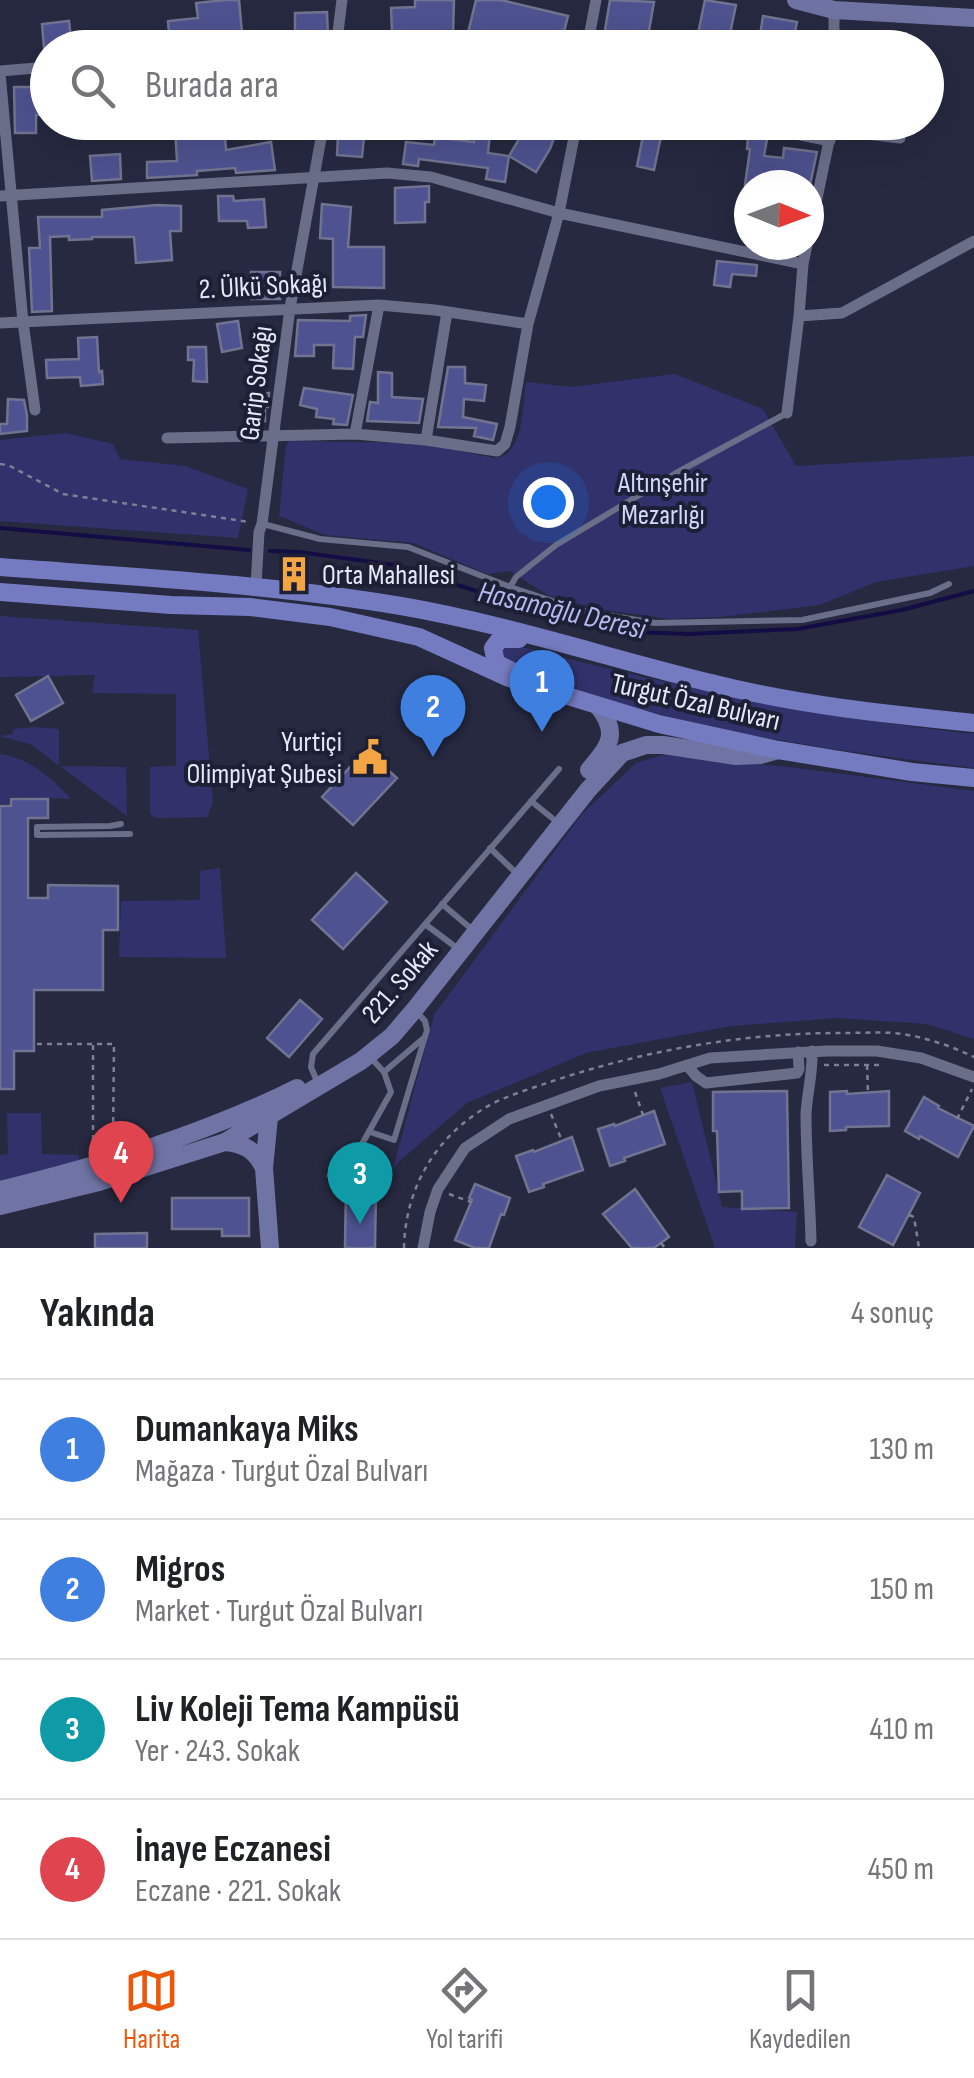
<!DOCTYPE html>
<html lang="tr">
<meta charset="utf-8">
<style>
body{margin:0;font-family:"Sofia Sans Condensed",sans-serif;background:#f2f2f2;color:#202124}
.compass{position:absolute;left:734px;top:170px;width:90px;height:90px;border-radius:50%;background:#fff;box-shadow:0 10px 40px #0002;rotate:91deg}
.you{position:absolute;left:548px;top:502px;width:35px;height:35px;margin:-25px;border:8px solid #fff;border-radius:50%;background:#1a73e8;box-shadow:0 0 0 15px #1a73e833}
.badge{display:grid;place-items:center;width:65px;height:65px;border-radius:50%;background:#ea580c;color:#fff;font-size:32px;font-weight:700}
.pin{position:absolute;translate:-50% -82px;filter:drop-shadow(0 2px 5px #0008)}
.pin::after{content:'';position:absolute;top:52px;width:35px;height:30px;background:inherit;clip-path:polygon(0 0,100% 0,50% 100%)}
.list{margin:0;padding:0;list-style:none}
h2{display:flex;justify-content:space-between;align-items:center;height:130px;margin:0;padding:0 40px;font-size:42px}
h2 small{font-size:32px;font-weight:400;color:#757577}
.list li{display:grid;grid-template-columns:65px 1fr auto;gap:30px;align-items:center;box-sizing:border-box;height:140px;padding:0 40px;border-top:2px solid #e0e0e0}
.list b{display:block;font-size:38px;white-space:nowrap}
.list p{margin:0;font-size:32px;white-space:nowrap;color:#757577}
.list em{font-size:32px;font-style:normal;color:#757577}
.icon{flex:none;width:55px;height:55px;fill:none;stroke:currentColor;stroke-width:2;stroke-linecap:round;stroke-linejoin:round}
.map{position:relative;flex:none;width:974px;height:1248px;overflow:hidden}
.search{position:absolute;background:#fff;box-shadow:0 10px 40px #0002;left:30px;right:30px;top:30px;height:110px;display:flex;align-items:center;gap:25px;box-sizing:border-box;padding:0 35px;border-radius:55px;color:#757577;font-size:38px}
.sheet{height:690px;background:#fff}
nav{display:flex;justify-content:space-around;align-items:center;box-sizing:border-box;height:140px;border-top:2px solid #e0e0e0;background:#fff;font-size:28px;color:#757577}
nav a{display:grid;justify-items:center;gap:5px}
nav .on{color:#ea580c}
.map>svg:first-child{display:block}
.green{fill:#31326c}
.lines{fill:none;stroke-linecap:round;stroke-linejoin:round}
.stream{stroke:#130c45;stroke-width:4}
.building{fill:#4e5290;stroke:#717490;stroke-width:2.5}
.path{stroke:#7e8195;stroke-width:2.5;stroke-dasharray:5 5;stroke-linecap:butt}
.lane{stroke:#6a6e89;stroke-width:6}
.street{stroke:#6a6e89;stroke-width:11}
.secondary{stroke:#7074a4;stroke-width:18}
.primary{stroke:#757bc0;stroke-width:18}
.labels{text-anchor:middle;stroke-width:8;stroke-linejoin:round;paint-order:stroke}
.street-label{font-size:28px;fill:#e5e8f7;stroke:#1d1f35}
.park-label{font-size:28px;fill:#d2d7fc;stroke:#1d1f35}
.poi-label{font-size:28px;fill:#e5e8f7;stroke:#1d1f35;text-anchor:start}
.water-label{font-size:30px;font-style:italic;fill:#b3baf0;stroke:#1d1f35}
</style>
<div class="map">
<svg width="974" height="1248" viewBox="0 0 974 1248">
<rect width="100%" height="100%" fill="#262940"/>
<path class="green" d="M675 374 763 409 796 466 974 456V566L876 582 820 605 720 617 669 619 598 609 549 596 510 571 487 574 413 543 325 535 279 516 286 445 290 441 420 443 494 458C525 456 522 406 526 382L572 387Z
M66 433 113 444 120 459 185 466 248 489 238 538 0 521V440Z
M0 616 198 630 213 802 207 817 157 818 150 814V767L176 766V694L92 693 95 675 0 677Z
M502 645 519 646C669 686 820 717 974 734V768C890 757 805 747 722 729 647 714 573 689 501 662Z
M34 727 59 729V766L126 767 127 816 30 744 0 736 13 734V729Z
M0 754C32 759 50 777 71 799L9 797V804H0Z
M662 755 789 767 974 791V1039L927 1024 836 1018 731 1026 586 1053 467 1103 397 1163 392 1173 434 1015 582 814 636 763Z
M220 868 226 958 119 957 121 901 200 900V871Z
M692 1082 722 1207 797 1212 795 1248H715L660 1088Z
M7 1113H41L42 1154 79 1155V1163L0 1182V1155L8 1154Z"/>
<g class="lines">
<path class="stream" d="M0 528 249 550
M270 551 299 552 395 565 532 609 634 632 689 634 797 629 902 610 974 591"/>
</g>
<path class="building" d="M225 0H239L243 43 170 48 168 21 198 18 196 3Z
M415 0H454L453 35 392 33 391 8 415 7Z
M476 0H501L568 16 560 48H511L467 37Z
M610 0 654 2 646 48H602Z
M705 0 736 5 727 48H695Z
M327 12 328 37 295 38V13Z
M763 16 797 22 792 48H758Z
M69 21 72 48H44L42 24Z
M14 87H43L44 115H36V133H15Z
M205 122H224L226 150 271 142 275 170 236 173 235 168 197 171V175L147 178V162L177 161 175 129 205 127Z
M476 122H491L488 153 509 156 505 182 486 179 488 168 419 159 418 166 403 164 406 142 434 145 435 137 474 142Z
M529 122H546L558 127 550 149 536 172 509 156Z
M625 122H664L654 170 637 166 643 136 623 134Z
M338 135 364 137 362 157 337 155Z
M748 137 767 139 764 156 783 158 784 148 817 152 810 185H745L750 149H747Z
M120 154 121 179 92 181 90 156Z
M429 186V202H425V222L395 223V188Z
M218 196H233L234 201 264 199 266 227 248 228 247 221H219Z
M322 204 351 207 348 247H384V288L333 287V239L320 238Z
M157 205 181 206V231H170L172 260 136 263 134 237H92V239L69 240V236L50 237 52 311 32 312 29 248H40L38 217H102V210Z
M717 261 757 265 756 276 732 274 730 287 714 285Z
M251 272H280V299H251Z
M366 315 363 337H355L353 369 333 368 334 345H314V356H295L298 320 350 321V316Z
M238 321 242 348 222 352 217 324Z
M97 337 99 372 102 371 103 384 81 386 80 377 47 378 46 360 79 359 78 338Z
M188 347H206L207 382 193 381 194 360H188Z
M448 367H465V383L486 385 484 401 464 399 463 417 497 424 493 440 474 436 476 428 438 427Z
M378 372 392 373V397L423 399 419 423 367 421 370 402 378 403Z
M304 388 353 395 347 425 333 424 334 419 316 417 317 409 300 405Z
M269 393 268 407H265V421L246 422 248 397Z
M8 399 24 400 27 415V431L0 434V424H7Z
M48 676 63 703 31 721 16 695Z
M366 750 397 778 353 825 322 797Z
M11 799H48V818H28V898H48V885L118 886V930H103V990H34V1051H14V1089H0V806H11Z
M356 873 387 902 343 949 312 920Z
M300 1000 322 1019 289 1057 267 1038Z
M787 1091 789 1208 742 1209V1191L719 1192 717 1131H713V1092Z
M847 1091V1094L889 1091V1126L846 1127V1130L830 1131V1092Z
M924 1097 939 1106 938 1108 974 1126 958 1157 920 1136 919 1139 905 1131Z
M654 1111 665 1144 624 1158 625 1161 610 1166 598 1129 614 1124 615 1126Z
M572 1137 583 1170 543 1184 544 1187 529 1192 516 1156 533 1150 534 1152Z
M338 1155 389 1179 382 1194 376 1191 375 1248H345L346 1184 328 1176Z
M887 1175 920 1193 893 1245 859 1227Z
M475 1184 510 1198 504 1215 501 1214 489 1248H475L455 1240 472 1200 469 1198Z
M635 1189 669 1237 654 1248H632L603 1214Z
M172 1198H249V1236H222V1229H172Z
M147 1233V1248H95V1234Z"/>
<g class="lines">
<path class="path" d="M0 464 8 465 63 494 249 522
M37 1044H114L113 1140
M93 1045V1140H111
M824 1065H881
M867 1065 868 1094
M635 1092 643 1115
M551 1114 562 1141
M957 1119 972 1089
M449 1194 471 1202
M909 1215 914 1217 919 1248
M661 1243 665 1248
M404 1248C405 1193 431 1144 477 1113 498 1098 524 1091 547 1083 641 1051 741 1033 840 1033 858 1033 876 1032 894 1033 922 1036 949 1045 974 1057"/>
<path class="lane" d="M263 524 320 539 408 547 510 587 583 611 655 623 802 620 930 593 949 584
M510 587 516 577 556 545 676 473 787 413
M531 801 552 818
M121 824 110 826 37 827V835L130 834
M490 848 512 869
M442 904 468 926
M425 924 453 945
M384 1072 425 1037
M316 1079 311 1067 313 1054 559 769
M370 1132 394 1140 427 1030 425 1021 416 1011
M362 1144 391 1092 384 1072 369 1056"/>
<path class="street" d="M336 48 342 0
M341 48 394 45 426 48
M587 48 596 0
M834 48V10
M0 71 48 67
M0 73 23 322 35 410
M738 122 830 141
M833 130 900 138
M0 196 387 173 431 177 559 213 803 264
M809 236 833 122
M799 316 842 313 974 241
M0 323 379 305 435 310 528 324
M787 413 799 316 803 264 807 245
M355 434 379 305
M167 438 355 434 426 440 497 451 505 444 510 427 528 324 559 213 577 122
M426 440 447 312
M256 586 259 532 262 524 290 308 324 122
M687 1065 696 1076 706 1083 797 1073 799 1069 798 1052
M811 1241C810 1199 806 1156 806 1114 807 1093 813 1073 812 1051
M423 1248 430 1212 438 1189 465 1148 509 1119 599 1086 659 1074 710 1058 826 1051H877L921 1058 974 1077"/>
<path class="secondary" d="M796 0 834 10 974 18
M589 770C609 746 620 734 598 706
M269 1117 264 1168 270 1248
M225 1142C245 1144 255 1150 264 1168
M0 1190C102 1165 202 1135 297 1088
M0 1206 99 1182 225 1142 361 1061 392 1036 415 1009 588 790 622 753 646 745H663L736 756 760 755 778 750"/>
<path class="primary" d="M0 567C134 577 269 584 401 606 506 624 608 658 711 683 797 705 886 714 974 723
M0 592 171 605 250 607 330 617 419 637 509 678 659 724 778 750 912 772 974 778
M512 671 496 663 493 648 500 639H519"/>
</g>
<defs>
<symbol id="building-bare" viewBox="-9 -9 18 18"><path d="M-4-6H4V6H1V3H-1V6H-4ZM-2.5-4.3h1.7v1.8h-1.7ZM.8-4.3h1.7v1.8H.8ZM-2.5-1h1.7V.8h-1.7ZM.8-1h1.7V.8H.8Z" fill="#f2a542" stroke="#1d1f35" stroke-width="2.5" paint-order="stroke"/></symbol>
<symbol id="civic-bare" viewBox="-9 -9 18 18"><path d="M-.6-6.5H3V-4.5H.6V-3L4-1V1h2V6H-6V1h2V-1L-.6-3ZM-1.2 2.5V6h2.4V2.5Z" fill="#f2a542" stroke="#1d1f35" stroke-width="2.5" paint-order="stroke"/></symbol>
</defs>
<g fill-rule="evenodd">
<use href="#building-bare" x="269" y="549" width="50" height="50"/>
<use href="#civic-bare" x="345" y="732" width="50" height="50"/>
</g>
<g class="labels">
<g class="street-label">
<text transform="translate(263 285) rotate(-3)" y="10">2. Ülkü Sokağı</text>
<text transform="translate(255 383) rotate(-83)" y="10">Garip Sokağı</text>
<text transform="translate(696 701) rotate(13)" y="10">Turgut Özal Bulvarı</text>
<text transform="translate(399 981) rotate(-49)" y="10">221. Sokak</text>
</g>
<g class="park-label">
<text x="663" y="492">Altınşehir<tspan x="663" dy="32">Mezarlığı</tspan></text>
</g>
<g class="poi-label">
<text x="322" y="584">Orta Mahallesi</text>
<text x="342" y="751" text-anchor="end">Yurtiçi<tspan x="342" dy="32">Olimpiyat Şubesi</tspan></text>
</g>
<g class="water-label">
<text transform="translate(562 610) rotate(13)" y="10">Hasanoğlu Deresi</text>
</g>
</g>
</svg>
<svg class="compass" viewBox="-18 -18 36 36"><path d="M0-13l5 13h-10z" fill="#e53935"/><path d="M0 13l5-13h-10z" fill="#757577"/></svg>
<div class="you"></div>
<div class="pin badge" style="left:542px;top:732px;background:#3f7fe0">1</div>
<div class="pin badge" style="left:433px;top:757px;background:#3f7fe0">2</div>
<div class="pin badge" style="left:360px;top:1224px;background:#0f9aa8">3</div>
<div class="pin badge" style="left:121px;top:1203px;background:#e0444e">4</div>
<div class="search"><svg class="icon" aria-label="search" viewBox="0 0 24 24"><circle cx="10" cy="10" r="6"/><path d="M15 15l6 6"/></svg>Burada ara</div>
</div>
<section class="sheet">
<h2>Yakında<small>4 sonuç</small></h2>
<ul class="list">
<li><span class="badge" style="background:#3f7fe0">1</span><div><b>Dumankaya Miks</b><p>Mağaza · Turgut Özal Bulvarı</p></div><em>130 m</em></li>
<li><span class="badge" style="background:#3f7fe0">2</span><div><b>Migros</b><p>Market · Turgut Özal Bulvarı</p></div><em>150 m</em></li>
<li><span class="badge" style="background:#0f9aa8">3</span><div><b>Liv Koleji Tema Kampüsü</b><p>Yer · 243. Sokak</p></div><em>410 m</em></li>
<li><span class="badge" style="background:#e0444e">4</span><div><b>İnaye Eczanesi</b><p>Eczane · 221. Sokak</p></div><em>450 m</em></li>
</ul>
</section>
<nav>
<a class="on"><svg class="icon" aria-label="map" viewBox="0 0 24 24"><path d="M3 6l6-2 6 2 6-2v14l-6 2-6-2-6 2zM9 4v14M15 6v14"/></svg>Harita</a>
<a><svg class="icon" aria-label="directions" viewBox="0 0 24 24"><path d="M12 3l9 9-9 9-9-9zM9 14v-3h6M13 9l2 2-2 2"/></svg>Yol tarifi</a>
<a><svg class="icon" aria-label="saved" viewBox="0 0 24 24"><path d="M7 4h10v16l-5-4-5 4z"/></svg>Kaydedilen</a>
</nav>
